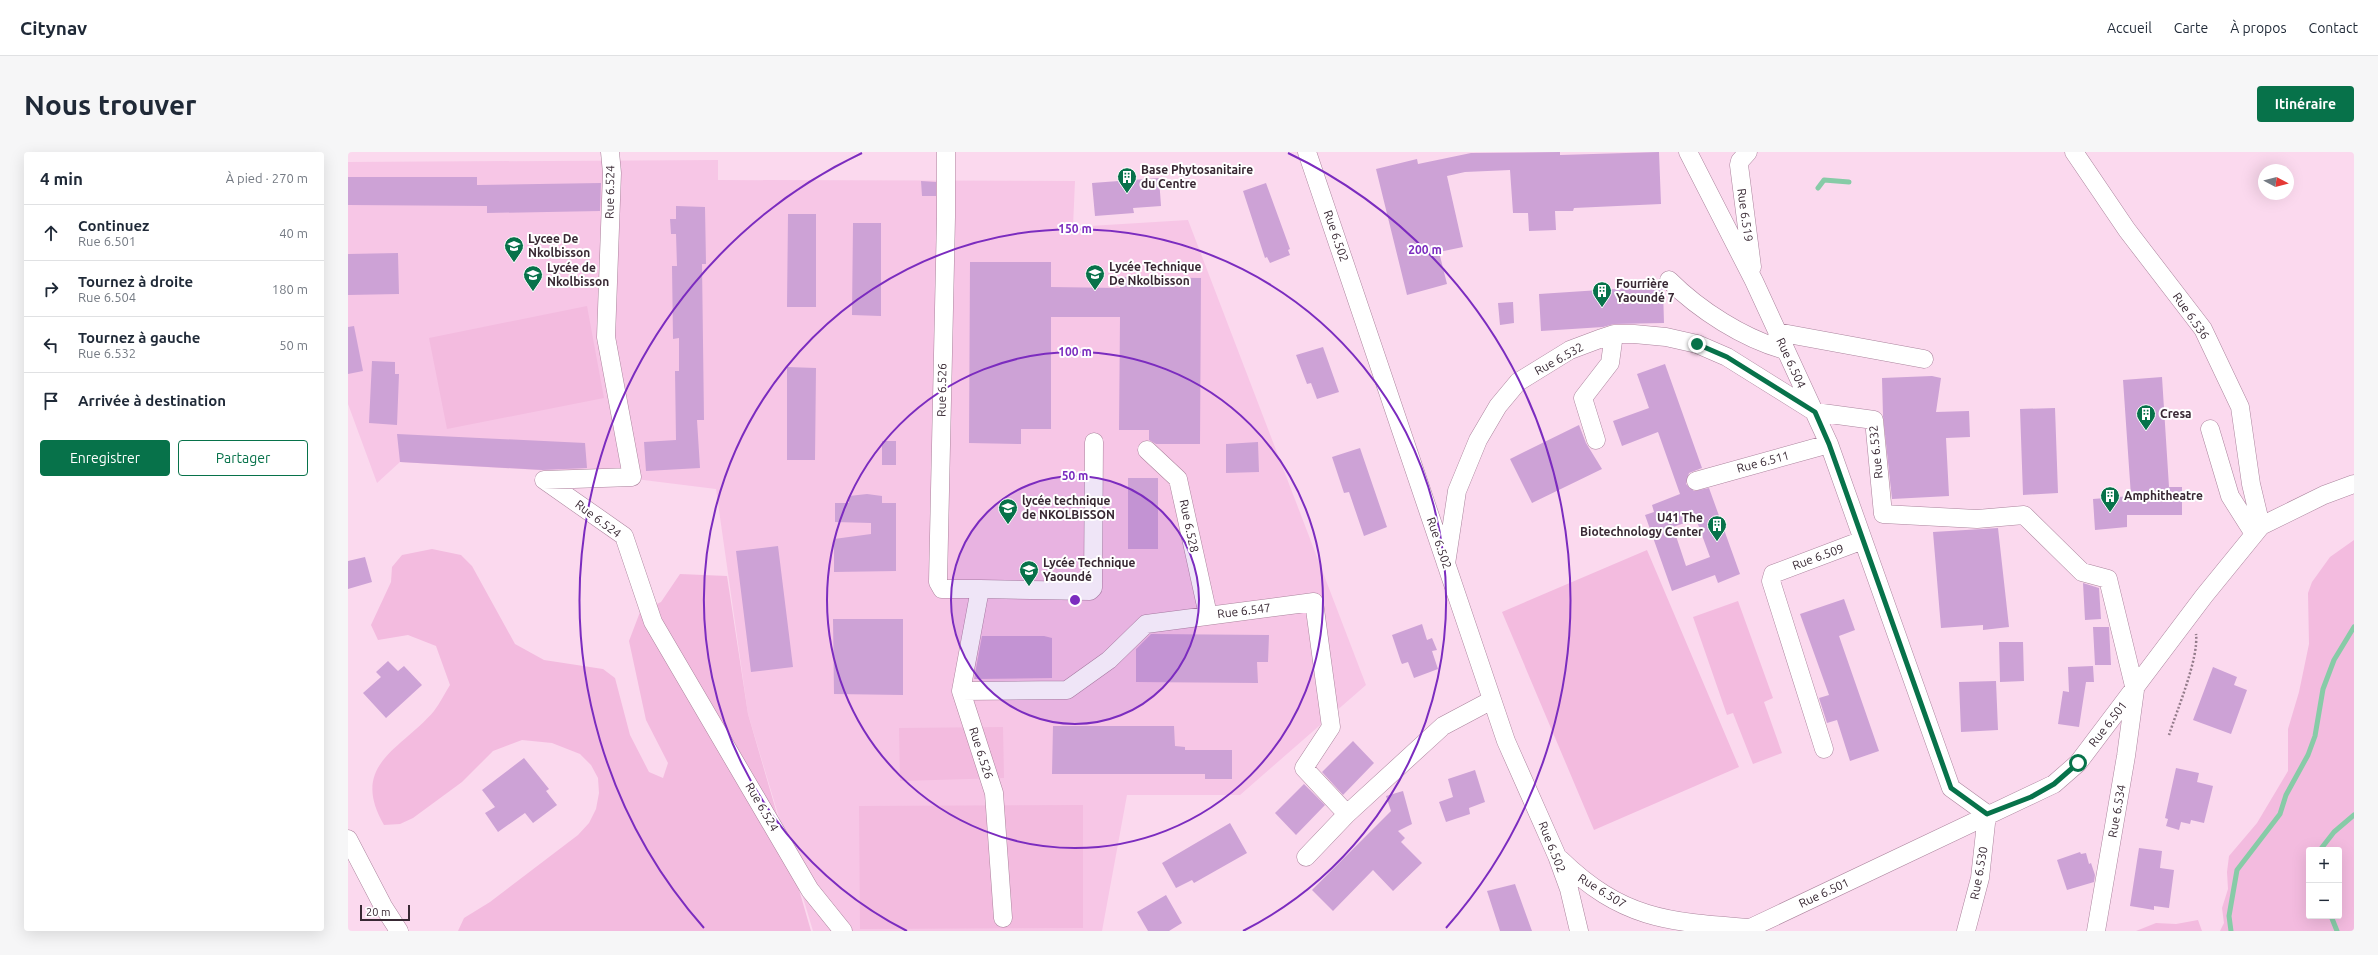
<!DOCTYPE html>
<html lang="fr">
<meta charset="utf-8">
<style>
body{margin:0;font-family:Ubuntu,sans-serif;background:#f6f6f7;color:#1f2937}
.controls{position:absolute;right:12px;bottom:12px;display:grid;overflow:hidden;border-radius:4px;box-shadow:0 4px 16px #0002}
.controls button{width:36px;height:36px;display:grid;place-items:center;padding:0;border:0;border-bottom:1px solid #e0e1e3;background:#fff;color:#1f2937;font:20px sans-serif}
.compass{position:absolute;left:1910px;top:12px;width:36px;height:36px;border-radius:50%;background:#fff;box-shadow:0 4px 16px #0002;rotate:97deg}
.scale{position:absolute;left:12px;bottom:10px;width:50px;box-sizing:border-box;padding-left:4px;border:2px solid #382833;border-top:0;font-size:11px;line-height:14px;white-space:nowrap;color:#382833;-webkit-text-stroke:3px #fff;paint-order:stroke}
.stop{position:absolute;width:12px;height:12px;margin:-9px;border:3px solid #07724a;border-radius:50%;background:#fff}
.stop.end{background:#07724a;border-color:#fff;box-shadow:0 1px 4px #0008}
.list{margin:0;padding:0;list-style:none}
h2{display:flex;justify-content:space-between;align-items:center;height:52px;margin:0;padding:0 16px;font-size:17px}
h2 small{font-size:13px;font-weight:400;color:#747a83}
.list li{display:grid;grid-template-columns:26px 1fr auto;gap:12px;align-items:center;box-sizing:border-box;height:56px;padding:0 16px;border-top:1px solid #e0e1e3}
.list b{display:block;font-size:15px;white-space:nowrap}
.list p{margin:0;font-size:13px;white-space:nowrap;color:#747a83}
.list em{font-size:13px;font-style:normal;color:#747a83}
.actions{display:flex;gap:8px;padding:12px 16px}
.actions a{flex:1;padding:9px 0;border:1px solid #07724a;border-radius:4px;text-align:center;font-size:14px;color:#07724a}
.actions .main{background:#07724a;color:#fff}
.icon{flex:none;width:22px;height:22px;fill:none;stroke:currentColor;stroke-width:2;stroke-linecap:round;stroke-linejoin:round}
.map{position:relative;flex:none;width:2006px;height:779px;overflow:hidden;border-radius:4px}
header{display:flex;align-items:center;gap:24px;box-sizing:border-box;height:56px;padding:0 20px;background:#fff;border-bottom:1px solid #e0e1e3}
header strong{font-size:19px}
nav{display:flex;gap:22px;margin-inline-start:auto;font-size:14px}
.intro{display:flex;align-items:center;justify-content:space-between;box-sizing:border-box;height:96px;padding:0 24px}
h1{margin:0;font-size:28px}
.button{padding:10px 18px;border-radius:4px;background:#07724a;color:#fff;font-size:14px;font-weight:700}
main{display:flex;gap:24px;padding:0 24px}
aside{flex:1;background:#fff;border-radius:4px;box-shadow:0 4px 16px #0002}
.map>svg:first-child{display:block}
.built{fill:#f7c6e6}
.green{fill:#f3bbdf;fill-rule:evenodd}
.lines{fill:none;stroke-linecap:round;stroke-linejoin:round}
.stream{stroke:#87cba7;stroke-width:5}
.building{fill:#cda2d6;fill-rule:evenodd}
.minor-casing{stroke:#ab849d;stroke-width:19}
.path{stroke:#937b8a;stroke-width:2.5;stroke-dasharray:2 2;stroke-linecap:butt}
.minor{stroke:#fff;stroke-width:18}
.route{stroke:#07724a;stroke-width:5}
.ring{fill:none;stroke:#7b2cbf;stroke-width:2}
.labels{text-anchor:middle;stroke-width:4;stroke-linejoin:round;paint-order:stroke}
.poi-label{font-size:12px;font-weight:bold;fill:#382833;stroke:#fff;text-anchor:start}
.street-label{font-size:12px;fill:#382833;stroke:#fff}
.centre{fill:#7b2cbf;stroke:#fff;stroke-width:2}
.ring-label{font-size:12px;text-anchor:middle;font-weight:bold;fill:#7b2cbf;stroke:#fff;stroke-width:4;stroke-linejoin:round;paint-order:stroke}
</style>
<header>
<strong>Citynav</strong>
<nav><a>Accueil</a><a>Carte</a><a>À propos</a><a>Contact</a></nav>
</header>
<div class="intro"><h1>Nous trouver</h1><a class="button">Itinéraire</a></div>
<main>
<aside>
<h2>4 min<small>À pied · 270 m</small></h2>
<ul class="list">
<li><svg class="icon" aria-label="ahead" viewBox="0 0 24 24"><path d="M12 20V5M6 11l6-6 6 6"/></svg><div><b>Continuez</b><p>Rue 6.501</p></div><em>40 m</em></li>
<li><svg class="icon" aria-label="right" viewBox="0 0 24 24"><path d="M7 20v-9h11M14 6l5 5-5 5"/></svg><div><b>Tournez à droite</b><p>Rue 6.504</p></div><em>180 m</em></li>
<li><svg class="icon" aria-label="left" viewBox="0 0 24 24"><path d="M17 20v-9H6M10 6l-5 5 5 5"/></svg><div><b>Tournez à gauche</b><p>Rue 6.532</p></div><em>50 m</em></li>
<li><svg class="icon" aria-label="arrive" viewBox="0 0 24 24"><path d="M6 21V4h12l-3 4 3 4H6"/></svg><div><b>Arrivée à destination</b></div></li>
</ul>
<div class="actions"><a class="main">Enregistrer</a><a>Partager</a></div>
</aside>
<div class="map">
<svg width="2006" height="779" viewBox="0 0 2006 779">
<rect width="100%" height="100%" fill="#fbd9ee"/>
<path class="built" d="M370 8V28L727 29 725 75 840 68 1018 533 892 643H779L754 779H465L400 562 368 337 239 321 52 310 29 331 0 252V10Z"/>
<path class="green" d="M239 154 256 246 99 277 81 186Z
M2006 388V779H1872L1876 771 1874 756 1880 737 1879 720 1881 704 1909 671 1940 619V577L1951 540 1961 492 1960 441 1964 430 1982 405ZM1961 698H1991V764H1961Z
M84 397 113 403 124 414 167 492 196 508 255 517 267 526 282 583 301 620 315 626 320 611 298 568 281 489 292 460 313 450 332 422 379 424 400 562 463 779H110L116 766 142 750 230 683 241 671 248 657 251 641 250 626 243 613 232 602 204 591 174 588 145 599 114 630 65 666 52 672 36 673C1 612 53 598 86 559 92 551 97 541 102 533L88 494 60 483 30 488 23 473 43 430 44 415 54 403Z
M1299 398 1391 615 1246 678 1154 460Z
M1390 449 1425 546 1416 550 1434 601 1405 612 1385 561 1379 563 1345 465Z
M655 575 656 626 552 629 551 576Z
M735 653V776L512 777 511 654Z
M1850 768 1854 779H1788L1808 771 1828 772Z"/>
<g class="lines">
<path class="stream" d="M1470 36 1476 28 1501 30
M1972 698 1986 680 2006 663
M1983 764 1989 779
M1883 779 1881 764 1889 718 1932 662 1938 643 1960 603 1967 584 1975 537 1986 508 2006 475"/>
</g>
<path class="building" d="M1212 0V3L1311 0 1313 52 1226 56 1225 59H1207L1208 78 1181 79 1180 61H1165L1162 18 1117 20 1099 24 1115 95 1091 100 1099 132 1059 143 1028 17 1069 7 1070 12 1123 1Z
M0 25H129V33L253 31 252 59 139 61V54L0 53Z
M811 26 813 54 785 56 786 61 747 64 744 31Z
M573 29 588 30V44H574Z
M918 31 942 97 940 98 942 103 922 111 919 105 917 106 895 39Z
M328 54 357 55 358 112H354L356 268H349L352 316 298 319 296 290 328 288 327 219H331V186L325 187 324 114H329L328 82H323L322 67H328Z
M440 62H468V155H439Z
M505 71H533V164L504 163Z
M50 101 51 142 0 143V102Z
M622 110H703V135L772 136V125L853 126 852 292H808L801 288V278H771L772 165H703V277H673V292L621 291Z
M1313 134 1315 137 1316 171 1266 172 1255 175 1193 179 1191 142Z
M1165 150 1166 171 1152 173 1150 151Z
M6 174 15 219 0 222V175Z
M975 195 991 240 969 247 963 231 959 232 948 203Z
M24 209 47 210V222H51L49 273 21 271Z
M1317 212 1354 316 1341 321 1338 332 1346 339 1361 336 1392 422 1370 431 1367 423 1324 439 1297 363 1306 360 1304 353 1332 342 1310 280 1274 294 1265 269 1301 256 1289 222ZM1348 367 1362 405 1338 414 1325 375Z
M439 215 468 216 467 308H439Z
M1584 224 1593 226 1588 260 1621 259 1622 285 1598 286 1601 344 1544 347 1535 264 1534 226Z
M1814 225 1821 335H1834V363H1779V375L1747 378 1745 347 1783 344 1775 228Z
M1707 256 1710 341 1675 343 1672 257Z
M1231 273 1238 291 1254 317 1184 351 1162 307Z
M49 282 237 291 239 316 194 318 52 310Z
M534 289H548V313H534Z
M910 290 911 320 878 321V292Z
M1012 296 1039 375 1016 384 1001 340 996 341 984 305Z
M780 326H810V397H780Z
M519 342 534 344V351H548V419L486 420V387L523 382V371L487 370V351H501V344Z
M1650 376 1661 475 1635 478V473L1593 476 1585 380Z
M430 394 445 515 403 520 388 399Z
M17 405 24 430 0 437V409Z
M1735 431 1751 436 1753 467 1737 468Z
M1496 447 1507 478 1491 484 1531 599 1502 609 1489 568 1479 571 1471 546 1481 543 1452 462Z
M485 467H555V543L486 542Z
M1074 472 1079 488 1084 486 1089 498 1084 499 1090 517 1066 526 1060 510 1054 512 1053 510 1044 483Z
M1745 475H1761L1763 513H1747Z
M803 482 921 483 920 510H909L910 531 788 530V497Z
M634 484H696L704 486V526L626 527Z
M1651 490H1675L1676 529 1652 530Z
M40 509 50 519 56 514 74 533 38 566 15 541 33 525 28 520Z
M1745 514 1746 530H1738L1731 575 1710 572 1715 539 1721 540 1720 515Z
M1865 515 1889 525 1886 533 1899 538 1883 582 1845 568Z
M1648 529 1650 578 1613 580 1611 530Z
M705 574H826L827 594 837 595V598H884V627H857V622H704Z
M1005 589 1026 611 995 643 974 620Z
M176 606 201 637 198 639 209 653 185 671 177 661 150 680 137 661 147 655 134 638Z
M1828 616 1851 621 1849 630 1865 634 1856 671 1843 668 1842 672 1833 670 1831 678 1818 674 1820 667 1817 666Z
M1127 618 1137 650 1121 656 1122 662 1098 670 1091 650 1105 645 1100 627Z
M956 632 977 653 948 683 927 661Z
M1055 639 1064 672 1050 679 1057 686 1053 690 1074 711 1045 739 1025 718 985 759 964 738 1043 659 1038 644Z
M882 671 899 701 846 731 844 728 828 736 814 711Z
M1791 696 1814 699 1812 716 1826 718 1821 756 1806 754V758L1782 754Z
M1732 700 1733 702 1738 701 1741 712 1743 711 1747 723 1746 730 1719 738 1709 708Z
M1167 732 1184 779H1152L1139 739Z
M818 743 834 771 821 779H800L789 760Z"/>
<g class="lines">
<defs>
<path id="minor" d="M262 0 264 21 258 185 284 325 196 328 276 384 305 470 462 738 495 779
M598 0V65L590 430 594 437H632L613 539 646 641 655 766
M959 0 1158 589 1209 704 1221 737 1231 779
M1340 0 1406 129 1481 292 1603 636 1639 662 1632 726 1618 779
M1400 0 1392 9 1391 13 1404 115
M1726 0 1779 78 1855 177 1892 255 1903 332 1913 374
M1321 128C1351 158 1396 187 1437 198
M1429 180 1576 207
M1862 277 1882 344 1906 382
M1248 288 1235 246 1262 211 1266 182
M799 298 830 327 860 463
M1348 329 1481 292
M1098 412 1109 339 1130 288 1150 254 1170 230 1222 198 1254 186 1266 182H1286L1318 185 1349 192 1379 205 1467 260 1526 268 1535 362 1629 367 1676 363 1734 420 1760 427 1787 538 1778 604 1748 779
M632 437 742 439 745 436 746 290
M613 539 719 538 761 508 798 472 966 450 983 575 956 616 999 662 1095 574 1144 548
M1476 597 1423 429 1425 422 1515 388
M0 687 35 754 51 779
M958 705 999 662
M1212 707C1274 767 1319 770 1401 776
M1396 779 1706 632 1730 611 1856 444 1913 374 1976 343 2006 332"/>
</defs>
<use href="#minor" class="minor-casing"/>
<path class="path" d="M1821 583C1829 558 1851 506 1848 482"/>
<use href="#minor" class="minor"/>
</g>
<g class="lines">
<path class="route" d="M1349 192 1379 205 1467 260 1481 292 1603 636 1639 662 1683 645 1706 632 1730 611"/>
</g>
<circle cx="727" cy="448" r="124" fill="#7b2cbf" fill-opacity=".12"/>
<g class="ring">
<circle cx="727" cy="448" r="124"/>
<circle cx="727" cy="448" r="248"/>
<path d="M559 779A371 371 0 1 1 895 779"/>
<path d="M356 776A495 495 0 0 1 514 1M940 1A495 495 0 0 1 1098 776"/>
</g>
<defs>
<symbol id="building-pin" viewBox="-11 -11 22 30"><path d="M0 17L-7.5 6A9.5 9.5 0 1 1 7.5 6Z" fill="#07724a" stroke="#fff"/><path d="M-4-6H4V6H1V3H-1V6H-4ZM-2.5-4.3h1.7v1.8h-1.7ZM.8-4.3h1.7v1.8H.8ZM-2.5-1h1.7V.8h-1.7ZM.8-1h1.7V.8H.8Z" fill="#fff"/></symbol>
<symbol id="school-pin" viewBox="-11 -11 22 30"><path d="M0 17L-7.5 6A9.5 9.5 0 1 1 7.5 6Z" fill="#07724a" stroke="#fff"/><path d="M0-5L7-2L0 1L-7-2ZM-4 1L0 2.5L4 1V4Q0 6-4 4Z" fill="#fff"/></symbol>
</defs>
<g fill-rule="evenodd">
<use href="#building-pin" x="768" y="14" width="22" height="30"/>
<use href="#school-pin" x="155" y="83" width="22" height="30"/>
<use href="#school-pin" x="736" y="111" width="22" height="30"/>
<use href="#school-pin" x="174" y="112" width="22" height="30"/>
<use href="#building-pin" x="1243" y="128" width="22" height="30"/>
<use href="#building-pin" x="1787" y="251" width="22" height="30"/>
<use href="#building-pin" x="1751" y="333" width="22" height="30"/>
<use href="#school-pin" x="649" y="345" width="22" height="30"/>
<use href="#building-pin" x="1358" y="362" width="22" height="30"/>
<use href="#school-pin" x="670" y="407" width="22" height="30"/>
</g>
<g class="labels">
<g class="poi-label">
<text x="793" y="22">Base Phytosanitaire<tspan x="793" dy="14">du Centre</tspan></text>
<text x="180" y="91">Lycee De<tspan x="180" dy="14">Nkolbisson</tspan></text>
<text x="761" y="119">Lycée Technique<tspan x="761" dy="14">De Nkolbisson</tspan></text>
<text x="199" y="120">Lycée de<tspan x="199" dy="14">Nkolbisson</tspan></text>
<text x="1268" y="136">Fourrière<tspan x="1268" dy="14">Yaoundé 7</tspan></text>
<text x="1812" y="266">Cresa</text>
<text x="1776" y="348">Amphitheatre</text>
<text x="674" y="353">lycée technique<tspan x="674" dy="14">de NKOLBISSON</tspan></text>
<text x="1355" y="370" text-anchor="end">U41 The<tspan x="1355" dy="14">Biotechnology Center</tspan></text>
<text x="695" y="415">Lycée Technique<tspan x="695" dy="14">Yaoundé</tspan></text>
</g>
<g class="street-label">
<text transform="translate(262 40) rotate(-89)" y="4">Rue 6.524</text>
<text transform="translate(1397 63) rotate(82)" y="4">Rue 6.519</text>
<text transform="translate(988 84) rotate(71)" y="4">Rue 6.502</text>
<text transform="translate(1843 164) rotate(55)" y="4">Rue 6.536</text>
<text transform="translate(1211 207) rotate(-29)" y="4">Rue 6.532</text>
<text transform="translate(1443 211) rotate(65)" y="4">Rue 6.504</text>
<text transform="translate(594 238) rotate(-89)" y="4">Rue 6.526</text>
<text transform="translate(1528 300) rotate(-96)" y="4">Rue 6.532</text>
<text transform="translate(1415 310) rotate(-15)" y="4">Rue 6.511</text>
<text transform="translate(250 367) rotate(37)" y="4">Rue 6.524</text>
<text transform="translate(841 374) rotate(78)" y="4">Rue 6.528</text>
<text transform="translate(1091 391) rotate(71)" y="4">Rue 6.502</text>
<text transform="translate(1470 405) rotate(-20)" y="4">Rue 6.509</text>
<text transform="translate(896 459) rotate(-7)" y="4">Rue 6.547</text>
<text transform="translate(1760 572) rotate(-52)" y="4">Rue 6.501</text>
<text transform="translate(633 601) rotate(72)" y="4">Rue 6.526</text>
<text transform="translate(414 655) rotate(60)" y="4">Rue 6.524</text>
<text transform="translate(1769 659) rotate(-80)" y="4">Rue 6.534</text>
<text transform="translate(1204 695) rotate(68)" y="4">Rue 6.502</text>
<text transform="translate(1631 721) rotate(-80)" y="4">Rue 6.530</text>
<text transform="translate(1254 739) rotate(32)" y="4">Rue 6.507</text>
<text transform="translate(1476 741) rotate(-25)" y="4">Rue 6.501</text>
</g>
</g>
<circle cx="727" cy="448" r="6" class="centre"/>
<g class="ring-label">
<text x="727" y="81">150 m</text>
<text x="1077" y="102">200 m</text>
<text x="727" y="204">100 m</text>
<text x="727" y="328">50 m</text>
</g>
</svg>
<div class="controls">
<button>+</button>
<button>−</button>
</div>
<svg class="compass" viewBox="-18 -18 36 36"><path d="M0-13l5 13h-10z" fill="#e53935"/><path d="M0 13l5-13h-10z" fill="#747a83"/></svg>
<div class="scale">20 m</div>
<div class="stop" style="left:1730px;top:611px"></div>
<div class="stop end" style="left:1349px;top:192px"></div>
</div>
</main>
